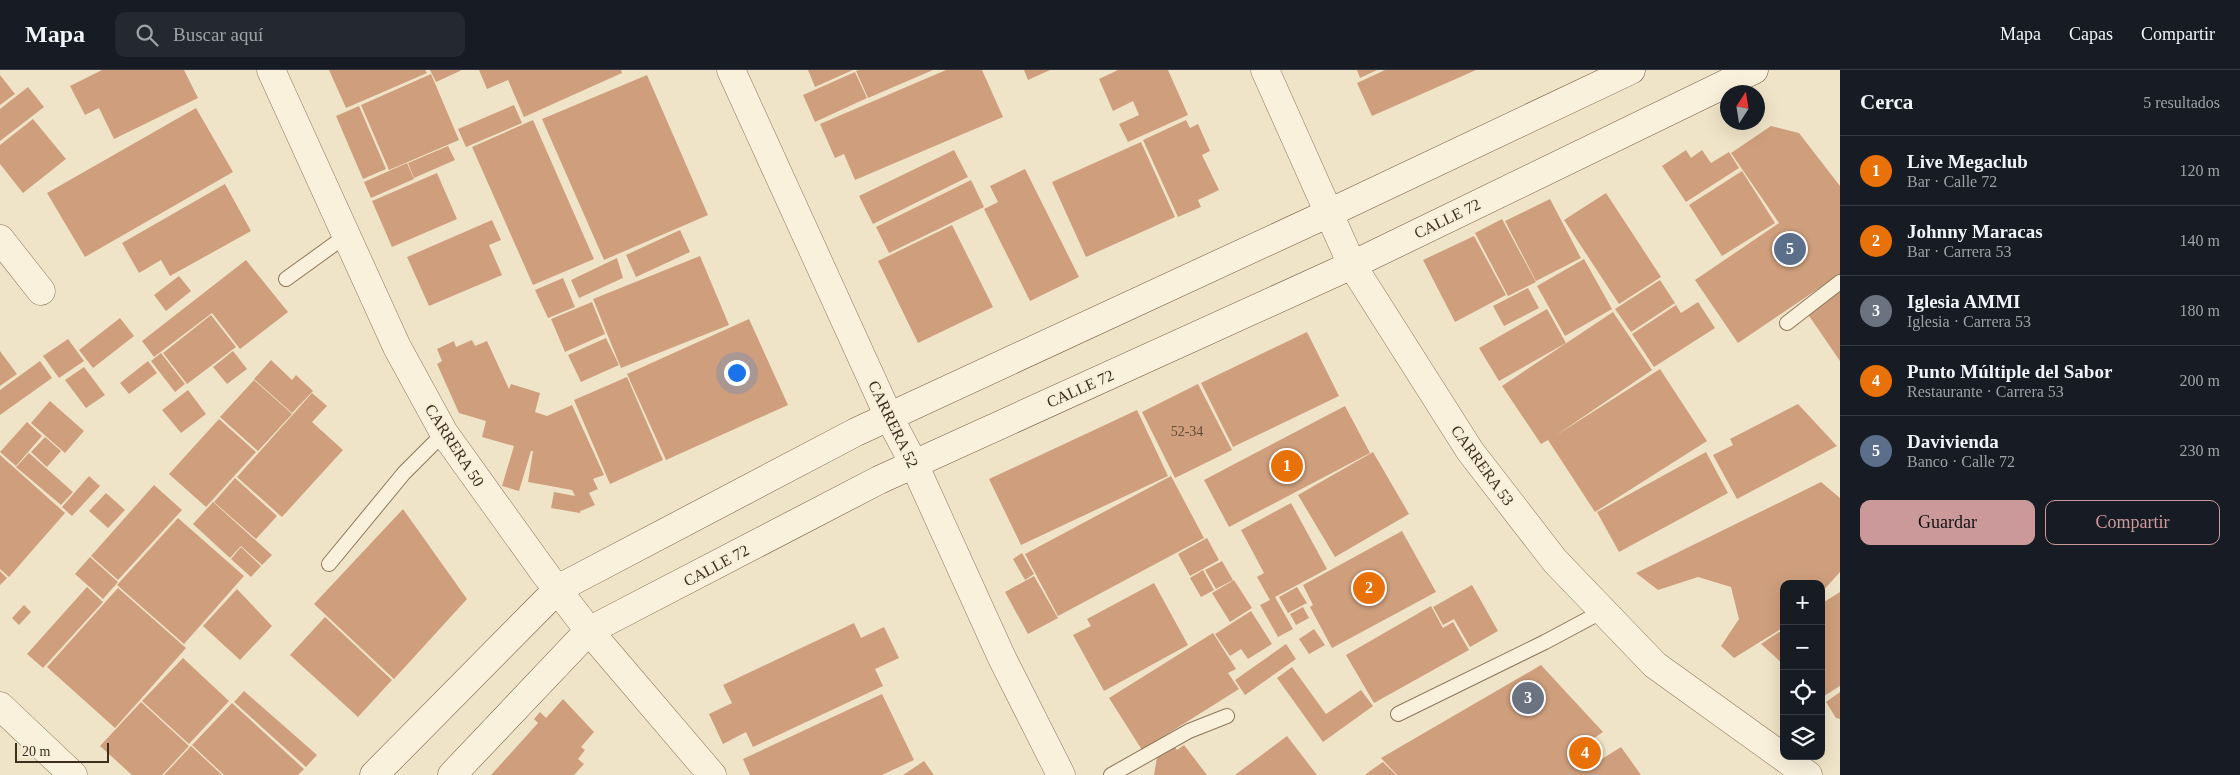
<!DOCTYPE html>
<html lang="es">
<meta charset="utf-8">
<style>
body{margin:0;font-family:Georgia,serif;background:#242831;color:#f1f3f6}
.controls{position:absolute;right:15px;bottom:15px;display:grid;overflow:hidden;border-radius:10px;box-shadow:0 5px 20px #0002}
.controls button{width:45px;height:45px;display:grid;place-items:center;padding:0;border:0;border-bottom:1px solid #363941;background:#171b24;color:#f1f3f6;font:25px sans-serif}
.compass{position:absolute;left:1720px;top:15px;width:45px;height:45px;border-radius:50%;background:#171b24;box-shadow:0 5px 20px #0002;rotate:12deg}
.scale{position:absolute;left:15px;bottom:12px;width:94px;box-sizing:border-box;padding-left:5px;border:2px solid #3d2e20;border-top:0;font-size:14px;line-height:18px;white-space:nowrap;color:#3d2e20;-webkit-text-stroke:4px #f7eed8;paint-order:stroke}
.you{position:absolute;left:736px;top:302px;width:18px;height:18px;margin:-12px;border:4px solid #fff;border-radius:50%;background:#1a73e8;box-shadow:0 0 0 8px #1a73e833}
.badge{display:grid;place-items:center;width:32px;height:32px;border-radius:50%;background:#cc999b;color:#fff;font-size:16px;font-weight:700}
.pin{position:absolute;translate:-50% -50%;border:2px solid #fff;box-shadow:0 1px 5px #0006}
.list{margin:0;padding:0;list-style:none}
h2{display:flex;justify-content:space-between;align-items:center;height:65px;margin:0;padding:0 20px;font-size:21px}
h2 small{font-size:16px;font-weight:400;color:#9ea1a6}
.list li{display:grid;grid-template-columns:32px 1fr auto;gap:15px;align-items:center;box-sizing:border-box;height:70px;padding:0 20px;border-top:1px solid #363941}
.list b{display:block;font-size:19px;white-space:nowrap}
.list p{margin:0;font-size:16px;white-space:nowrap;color:#9ea1a6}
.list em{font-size:16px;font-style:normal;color:#9ea1a6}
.actions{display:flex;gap:10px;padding:15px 20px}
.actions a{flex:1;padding:11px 0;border:1px solid #cc999b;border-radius:10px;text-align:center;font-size:18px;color:#cc999b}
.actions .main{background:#cc999b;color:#111}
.icon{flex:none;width:28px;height:28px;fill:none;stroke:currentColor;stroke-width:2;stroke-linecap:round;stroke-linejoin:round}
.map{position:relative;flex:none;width:1840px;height:705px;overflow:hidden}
header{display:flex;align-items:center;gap:30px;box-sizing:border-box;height:70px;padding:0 25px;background:#171b24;border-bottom:1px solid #363941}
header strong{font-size:24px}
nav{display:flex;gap:28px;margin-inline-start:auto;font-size:18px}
.search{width:350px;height:45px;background:#242831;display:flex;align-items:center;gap:12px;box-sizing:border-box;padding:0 18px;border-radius:10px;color:#9ea1a6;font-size:19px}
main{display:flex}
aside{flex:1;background:#171b24}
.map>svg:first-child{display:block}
.building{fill:#cf9f7d}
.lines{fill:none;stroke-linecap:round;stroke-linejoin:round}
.service-casing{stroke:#8d765c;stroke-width:16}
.minor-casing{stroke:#8d765c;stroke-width:29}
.tertiary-casing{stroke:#8d765c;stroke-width:29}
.secondary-casing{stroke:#6f573f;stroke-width:29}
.service{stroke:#faf1dc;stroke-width:14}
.minor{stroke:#faf1dc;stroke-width:28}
.tertiary{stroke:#faf1dc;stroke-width:28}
.secondary{stroke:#faf1dc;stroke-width:28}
.labels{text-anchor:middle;stroke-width:4;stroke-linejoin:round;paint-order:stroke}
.number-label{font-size:14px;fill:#624a37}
.street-label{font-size:16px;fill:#3d2e20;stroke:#f7eed8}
</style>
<header>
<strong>Mapa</strong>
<div class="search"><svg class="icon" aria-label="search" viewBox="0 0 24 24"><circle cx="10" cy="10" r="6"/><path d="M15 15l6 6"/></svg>Buscar aquí</div>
<nav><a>Mapa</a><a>Capas</a><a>Compartir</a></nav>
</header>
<main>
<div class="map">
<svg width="1840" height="705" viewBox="0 0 1840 705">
<rect width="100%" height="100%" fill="#f0e4c8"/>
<path class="building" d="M102 0H184L198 28 114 69 99 38 85 45 70 16Z
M329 0H425L427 3 346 38Z
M430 0H462L436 12Z
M479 0H621L622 3 524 47 508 10 487 19Z
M808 0H853L815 17Z
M859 0H933L868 28 856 1Z
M946 0H982L1003 47 855 110 844 84 835 88 820 54Z
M1024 0H1050L1028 10Z
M1118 0H1168L1188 45 1128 72 1119 54 1139 45 1133 31 1113 41 1099 9Z
M1357 0H1377L1360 8Z
M1385 0H1476L1372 46 1357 13Z
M855 2 867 28 815 52 803 25Z
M431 4 459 70 389 100 361 35Z
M0 5 15 24 0 35Z
M647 5 708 145 604 190 542 49Z
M28 17 44 37 0 71V39Z
M514 35 522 53 466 77 458 59Z
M359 36 386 99 363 109 336 46Z
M196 38 233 102 85 187 47 123Z
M33 49 66 89 23 123 0 94V75Z
M533 50 594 189 533 215 472 77Z
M1186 50 1190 58 1198 54 1210 81 1202 85 1219 120 1198 130 1201 137 1178 147 1143 70Z
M1771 56 1799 63 1840 116V204L1738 273 1695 210 1779 153 1731 83Z
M1141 72 1175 147 1086 187 1052 112Z
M448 76 455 90 414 108 408 93Z
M954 80 968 107 873 154 859 126Z
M1686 80 1691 88 1702 80 1711 93 1729 82 1739 98 1686 132 1662 96Z
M407 93 414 109 371 128 364 112Z
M1025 99 1079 207 1030 231 984 139 998 132 990 116Z
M1742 101 1775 153 1722 186 1689 135Z
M437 103 457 149 392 177 372 131Z
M971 110 984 137 889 183 876 157Z
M225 114 251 161 170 206 161 190 139 203 122 173Z
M1606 123 1661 207 1619 234 1564 150Z
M1550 129 1581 188 1536 211 1505 151Z
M1502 149 1536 212 1508 226 1475 163Z
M492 150 501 170 489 175 502 205 429 236 407 187Z
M952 155 993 237 918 273 878 191Z
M680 160 690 182 636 207 626 185Z
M1474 166 1506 225 1455 252 1423 190Z
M700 186 729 255 621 298 593 229Z
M617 188 623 208 579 228 571 210Z
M1584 189 1612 239 1565 266 1537 216Z
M246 190 288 242 240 279 212 243 154 287 142 271Z
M179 206 191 221 166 241 154 225Z
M563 208 575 237 548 248 535 220Z
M1660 210 1675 233 1631 262 1615 239Z
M1840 217V291L1805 240Z
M1528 218 1539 238 1504 256 1493 236Z
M592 232 605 264 565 282 551 249Z
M1698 232 1715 258 1654 297 1632 264 1676 235 1681 243Z
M1547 239 1566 273 1499 311 1479 278Z
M1613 242 1652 300 1555 366 1660 299 1707 371 1595 442 1548 370 1541 374 1502 316Z
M211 245 236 277 187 314 163 283Z
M120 248 134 266 93 298 79 280Z
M749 249 788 335 666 390 627 304Z
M1307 262 1339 326 1233 377 1201 313Z
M606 268 619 295 581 312 568 285Z
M68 269 84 291 59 308 43 286Z
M472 270 475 276 487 271 509 319 511 314 540 323 535 342 547 346 572 335 604 405 593 409 598 419 589 423 595 435 581 441V439L580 443 551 438 554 422 575 426 572 420 528 412 533 381H531L519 421 502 416 514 376 482 367 486 351 459 343 437 294 442 291 437 279 454 271 456 277Z
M0 281 17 304 0 316Z
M233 281 247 299 227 314 213 297Z
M161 283 185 314 175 322 151 291Z
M271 290 292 310 296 305 313 321 292 343 254 309Z
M40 291 52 308 0 345V320Z
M148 291 157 303 129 324 120 313Z
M84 297 105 325 86 338 65 310Z
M627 307 663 390 610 414 574 330Z
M254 310 292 344 258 381 220 347Z
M1198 314 1232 380 1175 408 1142 342Z
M188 320 206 344 181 363 162 340Z
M312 323 327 336 312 352 343 380 282 447 237 407Z
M50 331 84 361 65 383 31 353Z
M1798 334 1837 376 1737 429 1713 385 1733 375 1730 369Z
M1345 336 1370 383 1229 457 1204 410Z
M1137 340 1168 406 1021 475 989 409Z
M219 349 256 382 206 437 169 404Z
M27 352 42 366 16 396 0 382Z
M45 367 61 381 47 397 31 382Z
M1373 382 1409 444 1335 487 1298 425Z
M1706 382 1728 423 1619 482 1597 442Z
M29 383 73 422 61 435 16 397Z
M0 385 65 443 9 507 0 499Z
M89 406 100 416 72 446 62 437Z
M1171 406 1204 468 1058 546 1025 484Z
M235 408 277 446 256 469 214 432Z
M1821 412 1840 428V502L1821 523V514H1784V557L1734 588 1721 576 1739 549 1731 517 1698 507 1658 520 1636 503Z
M154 415 182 440 118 510 91 486Z
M106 423 125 440 108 458 89 441Z
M213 432 272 485 262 495 241 476 230 488 193 454Z
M1291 433 1327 499 1275 527 1293 559 1278 567 1260 535 1270 530 1257 507 1264 503 1241 460Z
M403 439 467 529 394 609 314 534Z
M178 448 244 506 184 574 117 515Z
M1402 461 1436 522 1332 578 1310 537 1313 535 1303 515Z
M1207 468 1219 490 1190 506 1178 484Z
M241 477 261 496 251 507 231 489Z
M1022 483 1034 504 1025 510 1013 489Z
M90 487 118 512 103 529 75 504Z
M1222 491 1233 510 1216 519 1205 500Z
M1203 500 1214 520 1201 527 1190 508Z
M0 501 7 508 0 515Z
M1034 506 1058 548 1028 564 1005 522Z
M1234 510 1252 538 1230 552 1212 523Z
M1154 513 1188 575 1104 621 1073 565 1091 556 1087 549Z
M1472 515 1498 561 1470 577 1454 549 1443 555 1433 537Z
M87 517 103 532 43 598 27 584Z
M1297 517 1307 533 1288 543 1279 527Z
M118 518 186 578 115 658 47 597Z
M237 519 272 556 240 590 203 556Z
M1840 522V616L1821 628V527L1824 532Z
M24 535 31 542 19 555 12 548Z
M1431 536 1443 558 1453 552 1469 580 1374 633 1346 585Z
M1303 537 1309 548 1296 555 1290 544Z
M1251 541 1272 574 1248 589 1241 579 1230 586 1215 564Z
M325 547 392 610 358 647 290 585Z
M854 553 861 568 884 557 899 588 875 599 883 616 753 677 746 662 723 674 709 644 732 633 723 615Z
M1314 559 1325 575 1309 584 1299 569Z
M1784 559V595L1761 574Z
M1213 563 1236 599 1228 603 1239 619 1142 680 1109 628Z
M1286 574 1296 589 1245 625 1235 610Z
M183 588 229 631 189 674 142 631Z
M1541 595 1603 662 1590 671 1602 689 1621 677 1641 705H1397L1381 688Z
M1292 597 1326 644 1361 620 1373 636 1323 672 1277 608Z
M244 621 317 685 306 697 234 632Z
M1840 622V649L1836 648 1826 632Z
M882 624 914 690 882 705H750L743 689Z
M563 629 594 662 581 677 585 680 578 689 584 694 574 705H491L538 653 534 649 540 642 546 648Z
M141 632 189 676 162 705H132L100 676Z
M232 633 304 699 298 705H224L192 675Z
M1287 666 1317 705H1235Z
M1173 675 1177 680 1184 675 1207 705H1154L1157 687Z
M191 676 222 705H164Z
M924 691 934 705H903Z
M1383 692 1396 705H1365L1370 701Z"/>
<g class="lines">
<defs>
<path id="service" d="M286 209 347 165
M1787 253 1840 212
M329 494 404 403 444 363
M1398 644 1545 572 1603 541
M1111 705 1189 661 1227 646"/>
<path id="minor" d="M731 0 889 347 914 394 1002 588 1061 705
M0 169 41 221
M0 636 73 705"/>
<path id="tertiary" d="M271 0 397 277 444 363 546 505 590 562 712 705
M1265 0 1352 195 1470 381 1555 491 1655 595 1808 705"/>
<path id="secondary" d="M374 705 548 529 567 514 856 362 1329 143 1631 0
M452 705 580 570 600 555 879 410 1352 195 1754 0"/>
</defs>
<use href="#service" class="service-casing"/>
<use href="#minor" class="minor-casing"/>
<use href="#tertiary" class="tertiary-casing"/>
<use href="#secondary" class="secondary-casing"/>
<use href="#service" class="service"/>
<use href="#minor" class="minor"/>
<use href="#tertiary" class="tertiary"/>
<use href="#secondary" class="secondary"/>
</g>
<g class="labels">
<g class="number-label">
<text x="1187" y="366">52-34</text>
</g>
<g class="street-label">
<text transform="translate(1447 148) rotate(-26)" y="6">CALLE 72</text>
<text transform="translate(1080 318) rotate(-24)" y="6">CALLE 72</text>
<text transform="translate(894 354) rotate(64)" y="6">CARRERA 52</text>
<text transform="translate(455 375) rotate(57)" y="6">CARRERA 50</text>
<text transform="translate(1483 395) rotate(54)" y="6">CARRERA 53</text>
<text transform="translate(716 495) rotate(-28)" y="6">CALLE 72</text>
</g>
</g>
</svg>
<div class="controls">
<button>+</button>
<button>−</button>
<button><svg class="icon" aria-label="locate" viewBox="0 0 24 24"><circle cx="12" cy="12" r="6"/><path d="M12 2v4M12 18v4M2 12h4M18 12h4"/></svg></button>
<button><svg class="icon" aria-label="layers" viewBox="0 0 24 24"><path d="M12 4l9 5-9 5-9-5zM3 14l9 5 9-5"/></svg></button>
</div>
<svg class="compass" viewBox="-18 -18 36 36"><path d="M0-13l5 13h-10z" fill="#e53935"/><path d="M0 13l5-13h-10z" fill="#9ea1a6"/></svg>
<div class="scale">20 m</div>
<div class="you"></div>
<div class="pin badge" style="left:1287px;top:396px;background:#e8710a">1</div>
<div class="pin badge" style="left:1369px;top:518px;background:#e8710a">2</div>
<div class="pin badge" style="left:1528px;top:628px;background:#6b7280">3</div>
<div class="pin badge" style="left:1585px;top:683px;background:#e8710a">4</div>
<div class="pin badge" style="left:1790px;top:179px;background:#5c6f8a">5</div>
</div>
<aside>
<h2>Cerca<small>5 resultados</small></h2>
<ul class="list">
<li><span class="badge" style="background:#e8710a">1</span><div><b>Live Megaclub</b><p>Bar · Calle 72</p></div><em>120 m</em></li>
<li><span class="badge" style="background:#e8710a">2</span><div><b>Johnny Maracas</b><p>Bar · Carrera 53</p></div><em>140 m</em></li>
<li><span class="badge" style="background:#6b7280">3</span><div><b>Iglesia AMMI</b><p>Iglesia · Carrera 53</p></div><em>180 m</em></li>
<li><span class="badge" style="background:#e8710a">4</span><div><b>Punto Múltiple del Sabor</b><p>Restaurante · Carrera 53</p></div><em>200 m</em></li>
<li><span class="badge" style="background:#5c6f8a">5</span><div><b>Davivienda</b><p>Banco · Calle 72</p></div><em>230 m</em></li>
</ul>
<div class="actions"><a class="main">Guardar</a><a>Compartir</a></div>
</aside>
</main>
